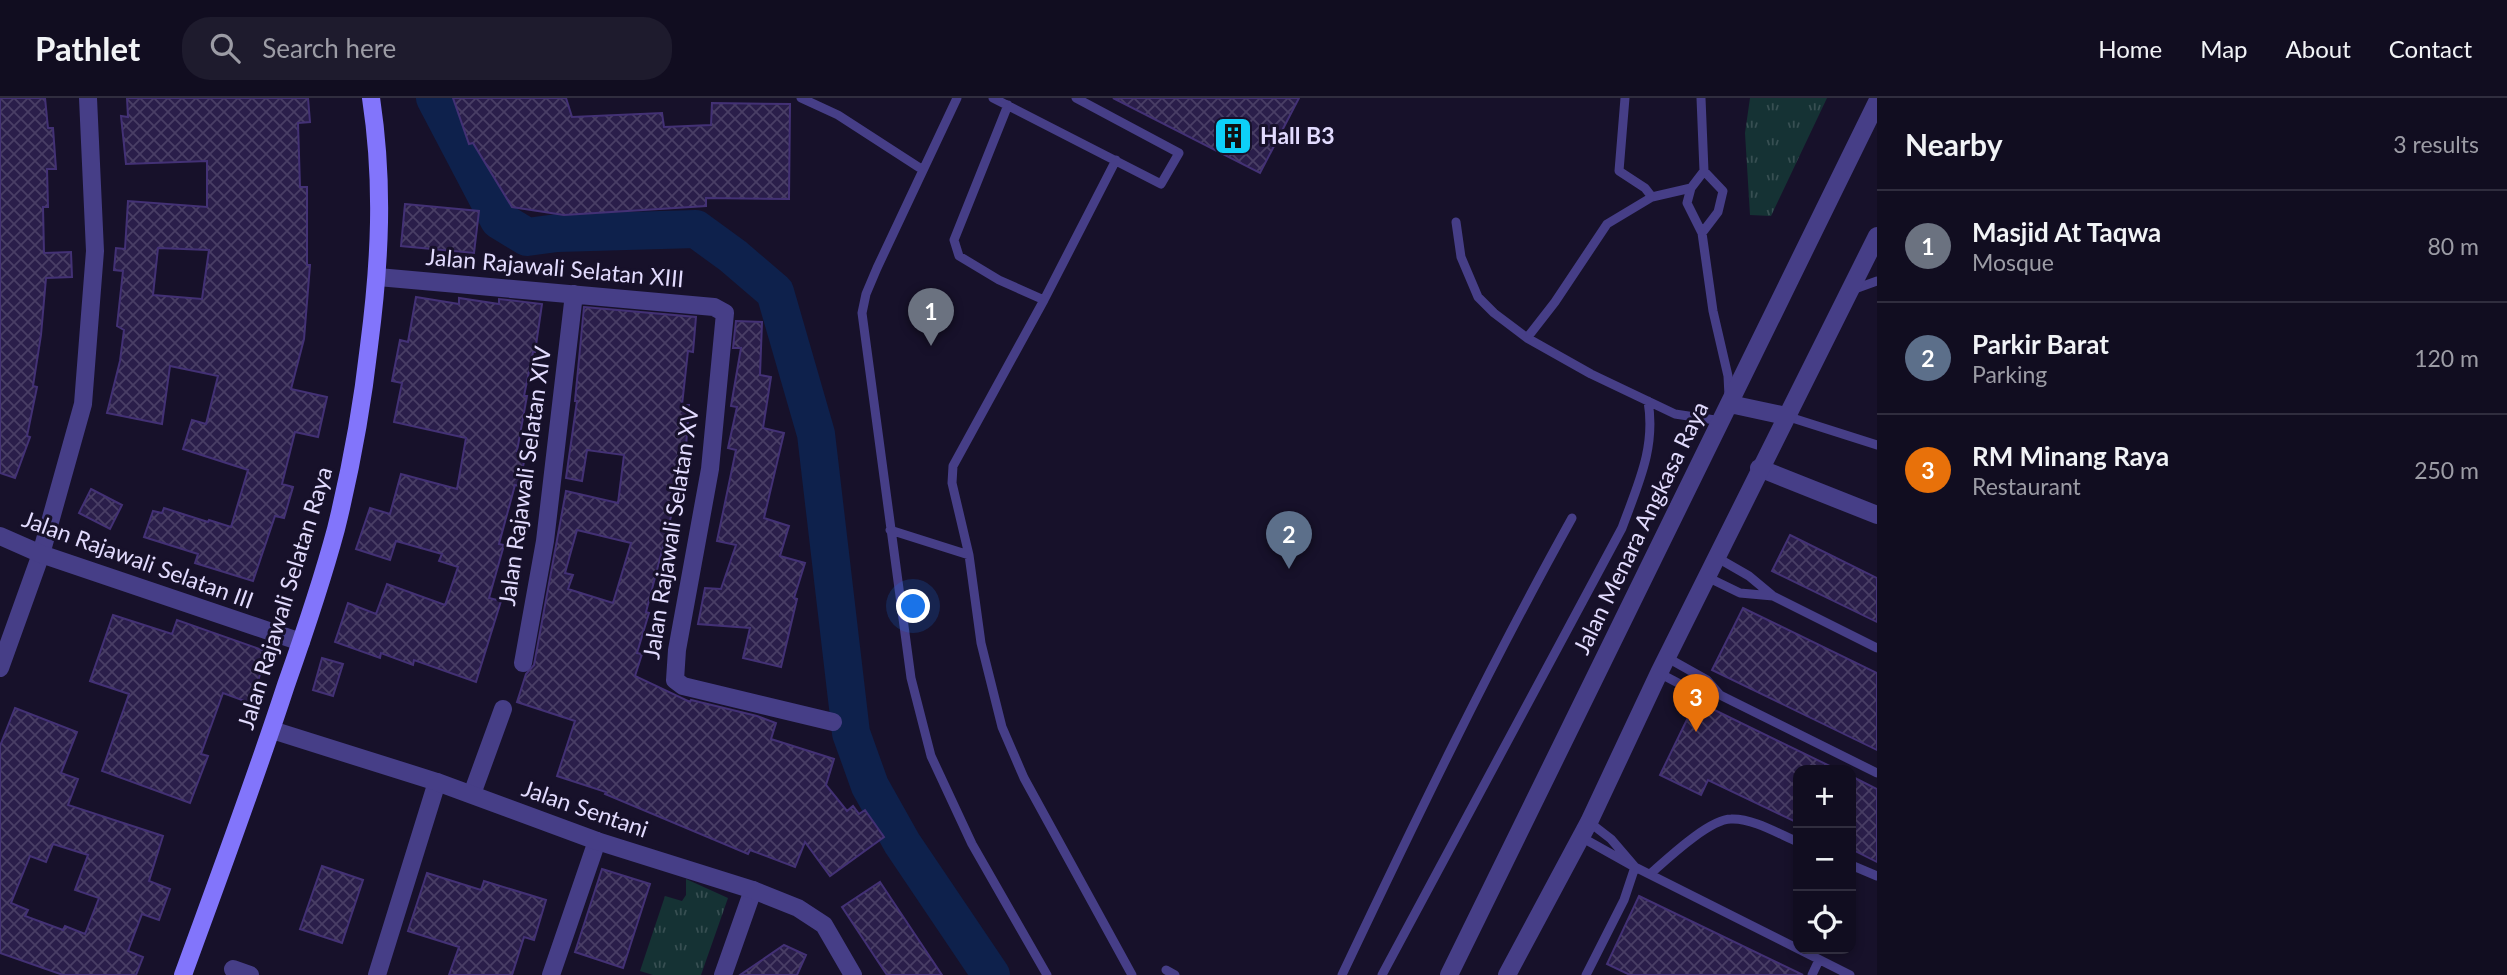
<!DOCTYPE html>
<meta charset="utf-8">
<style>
body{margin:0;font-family:Lato,sans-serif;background:#1e1b2d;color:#f1f3f6}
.controls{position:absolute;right:21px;bottom:21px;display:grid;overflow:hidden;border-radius:14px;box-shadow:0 4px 10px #0003}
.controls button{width:63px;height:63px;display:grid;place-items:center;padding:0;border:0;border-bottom:2px solid #302d3e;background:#110d20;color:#f1f3f6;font:35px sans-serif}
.you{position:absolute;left:914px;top:509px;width:24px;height:24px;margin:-18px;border:5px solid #fff;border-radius:50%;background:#1a73e8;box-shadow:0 0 0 10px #1a73e833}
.badge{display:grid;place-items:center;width:46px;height:46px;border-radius:50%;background:#db2777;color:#fff;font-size:23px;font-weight:700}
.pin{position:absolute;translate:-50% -58px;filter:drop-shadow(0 2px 4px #0008)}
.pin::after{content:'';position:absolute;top:37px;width:24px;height:21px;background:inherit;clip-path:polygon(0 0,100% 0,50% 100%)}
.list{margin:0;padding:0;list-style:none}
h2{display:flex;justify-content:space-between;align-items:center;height:91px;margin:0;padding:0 28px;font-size:30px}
h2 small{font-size:23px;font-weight:400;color:#9c9ca5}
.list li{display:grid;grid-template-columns:46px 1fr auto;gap:21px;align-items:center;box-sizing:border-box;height:112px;padding:0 28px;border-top:2px solid #302d3e}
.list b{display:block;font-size:26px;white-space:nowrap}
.list p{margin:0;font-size:23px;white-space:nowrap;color:#9c9ca5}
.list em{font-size:23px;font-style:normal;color:#9c9ca5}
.icon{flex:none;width:38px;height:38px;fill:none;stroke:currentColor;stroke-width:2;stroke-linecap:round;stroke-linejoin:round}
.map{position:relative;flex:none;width:1877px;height:877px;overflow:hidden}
header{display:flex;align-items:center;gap:42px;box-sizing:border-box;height:98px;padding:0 35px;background:#110d20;border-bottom:2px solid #302d3e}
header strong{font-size:33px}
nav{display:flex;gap:38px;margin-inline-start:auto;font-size:24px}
.search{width:490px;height:63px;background:#1e1b2d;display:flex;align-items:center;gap:18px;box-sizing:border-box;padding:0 24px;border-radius:28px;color:#9c9ca5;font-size:26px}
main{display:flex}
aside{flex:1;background:#110d20}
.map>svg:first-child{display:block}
.grass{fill:url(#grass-tufts)}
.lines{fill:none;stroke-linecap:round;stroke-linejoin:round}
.river{stroke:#0e214c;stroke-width:38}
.building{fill:url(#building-cross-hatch);stroke:#433175;stroke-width:2;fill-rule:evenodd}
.service{stroke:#463e87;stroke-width:9}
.minor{stroke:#463e87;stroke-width:18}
.tertiary{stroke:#463e87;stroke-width:18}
.secondary{stroke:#8275fb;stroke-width:18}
.labels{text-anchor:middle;stroke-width:6;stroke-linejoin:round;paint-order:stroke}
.poi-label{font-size:23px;font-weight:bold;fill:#e2dbfe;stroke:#17112a;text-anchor:start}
.street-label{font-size:23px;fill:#e2dbfe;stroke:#17112a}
</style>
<header>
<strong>Pathlet</strong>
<div class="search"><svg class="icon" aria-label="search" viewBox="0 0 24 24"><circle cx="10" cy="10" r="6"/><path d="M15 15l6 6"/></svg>Search here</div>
<nav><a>Home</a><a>Map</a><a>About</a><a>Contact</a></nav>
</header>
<main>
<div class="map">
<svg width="1877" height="877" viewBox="0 0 1877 877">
<defs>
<pattern id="grass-tufts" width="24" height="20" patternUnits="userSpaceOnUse" patternTransform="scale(1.75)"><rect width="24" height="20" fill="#153234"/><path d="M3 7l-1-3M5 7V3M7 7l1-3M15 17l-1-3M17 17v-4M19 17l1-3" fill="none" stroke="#374f52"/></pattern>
<pattern id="building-cross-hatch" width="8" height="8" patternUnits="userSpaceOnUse" patternTransform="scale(1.75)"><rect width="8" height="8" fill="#2a1e4a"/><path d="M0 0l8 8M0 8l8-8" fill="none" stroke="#493e65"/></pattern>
</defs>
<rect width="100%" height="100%" fill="#17112a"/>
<path class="grass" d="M1750 0H1827L1771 118 1750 117 1745 35Z
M686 781 728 800 701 877H653L640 873 665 798 682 803 686 797Z"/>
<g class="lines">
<path class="river" d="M435 0 499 122 527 139 557 135 696 131 733 158 775 194 816 336 851 635 870 688 902 745 991 877"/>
</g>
<path class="building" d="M0 0H45L48 30H53L56 71H47L48 109H43L44 155 71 154 72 179 46 180 41 237 33 288 37 289 27 338 30 339 15 380 0 375Z
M127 0H308L310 24 298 25 300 89H307V167H310L304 241 291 291 327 299 318 339 295 334 282 386 293 389 284 420 275 418 253 483 195 465 198 456 144 439 153 413 162 415 164 410 208 424 209 422 231 429 248 372 183 351 192 322 206 326 218 278 170 268 162 326 107 315 120 263 124 232 117 228 123 173 114 172 116 150 125 151 128 103 207 109V63L126 66 121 18 128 19ZM158 150 209 152 202 201 153 197Z
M453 0H566L572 19 662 15 664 29 711 27 712 5 790 6 789 101 706 100V108L564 117 512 109 473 45 469 46Z
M1113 0H1299L1260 75Z
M405 106 479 113 474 155 401 148Z
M416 199 459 206V200L499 206V201L542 206 535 254H533L524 298H527L517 353 526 354 519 388 515 387 499 446 504 447 489 500 501 503 476 584 414 562 413 567 381 555 380 560 335 544 348 505 376 516 387 486 445 507 458 469 439 463 442 456 396 443 390 462 356 451 370 410 390 416 401 376 457 391 466 340 394 324 402 285 392 283 400 242 408 244Z
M584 209 696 219 693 254 688 253 682 307H689L686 349 680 348 672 407H674L646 514 649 515 637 555 642 556 635 578 690 604 691 602 757 618 776 625 771 641 834 661 826 687 847 713 853 708 859 716 865 712 884 739 830 778 805 744 795 769 750 752 748 756 605 696 606 694 557 678 575 623 517 604 526 576 534 567 566 393 618 405 624 357 587 352 582 383 566 380 577 303H575ZM577 432 631 445 613 505 568 491 573 477 565 475Z
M736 223 762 224 760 277 771 279 763 330 784 335 764 420 789 428 780 458 805 465 794 500 797 501 781 569 743 560 750 530 698 526 705 490 721 491 736 447 717 443 736 352 728 350 737 309 731 308 741 250H733Z
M91 391 122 407 110 431 79 415Z
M1790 437 1877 480V524L1772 473Z
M1743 510 1877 575V652L1712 572Z
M113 517 172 536 177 522 268 554 250 605 223 595 201 656 208 658 190 705 102 673 129 596 90 583Z
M322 560 343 566 333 598 313 592Z
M1696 603 1838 672H1798V725L1708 682 1701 697 1660 677Z
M15 610 77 634 61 675 78 681 68 707 163 738 149 783 170 791 159 822 142 816 128 853 143 859 136 877H63L0 855V648ZM53 746 88 757 75 792 99 800 85 836 65 828 63 832 25 818 28 812 11 805 30 758 46 764Z
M1851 678 1877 691V764L1851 751Z
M322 768 363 782 342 845 300 831Z
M602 771 650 786 623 870 575 854Z
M427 775 481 792 484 783 546 802 534 842 524 839 512 877H449L459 849 408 833Z
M880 784 942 877H887L842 809Z
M1639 798 1803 877H1630L1607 866Z
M784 847 806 857 797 877H740Z"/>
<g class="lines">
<path class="service" d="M801 0 838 17 923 72
M957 0 877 170 866 196 862 215 911 580 931 658 972 746 1047 877
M993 0 1161 86 1179 55 1076 0
M1625 0 1619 73 1645 90 1652 99
M1701 0 1704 73 1723 93 1718 114 1702 135
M1008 7 954 142 959 158 999 182 1044 202 953 368 952 385 969 457 981 545 1002 629 1024 680 1132 877
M1704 73 1691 90 1687 105 1702 135 1713 213 1728 278 1729 298
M1456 124 1461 159 1478 199 1494 215 1527 240 1591 276 1675 316 1715 322 1719 327
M1852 192 1877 183
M1044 202 1116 62
M1527 240 1555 204 1607 126 1652 99 1691 90
M1786 318 1877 347
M890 432 969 457
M1716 459 1749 478 1773 498 1877 550
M1707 479 1740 495 1773 498
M1666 559 1707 582 1720 597 1877 675
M1659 575 1699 596 1720 597
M1589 724 1611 741 1635 769
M1581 739 1631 767
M1851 767 1877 778
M1650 776C1666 762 1709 721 1731 721 1753 720 1779 736 1798 744
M1166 872 1175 877
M1342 877C1415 723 1489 569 1572 420
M1382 877 1622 430C1638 386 1656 350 1648 303
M1586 877 1624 802 1635 769 1850 877
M1812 877 1819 862"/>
<path class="minor" d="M378 179 714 209 725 215 710 371 677 552 675 582 683 588 833 624
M1759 370 1877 417
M523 565 545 443 574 196
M0 570 41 456 83 306 95 153 88 0
M472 696 503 611
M233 871 250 877
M377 877 437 684
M551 877 597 743
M723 877 753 792"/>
<path class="tertiary" d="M1730 306 1786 318
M0 438 41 456 301 544
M272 632 437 684 597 743 753 792 798 810 824 827 853 877
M1449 877 1877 4
M1507 877 1589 724 1659 575 1877 138"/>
<path class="secondary" d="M183 877C218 781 254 685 286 587 304 536 322 483 336 431 351 370 362 310 369 248 380 164 384 85 371 0"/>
</g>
<defs>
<symbol id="building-square" viewBox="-11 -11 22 22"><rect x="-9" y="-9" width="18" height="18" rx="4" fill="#0dd0f8" stroke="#17112a"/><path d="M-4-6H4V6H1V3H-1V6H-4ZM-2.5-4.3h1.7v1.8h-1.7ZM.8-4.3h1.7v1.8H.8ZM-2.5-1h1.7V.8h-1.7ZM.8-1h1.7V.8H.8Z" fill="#111"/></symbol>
</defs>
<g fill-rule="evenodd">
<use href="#building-square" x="1211" y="16" width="44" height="44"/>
</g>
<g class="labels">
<g class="poi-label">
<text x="1260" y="46">Hall B3</text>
</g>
<g class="street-label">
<text transform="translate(555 170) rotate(5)" y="8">Jalan Rajawali Selatan XIII</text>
<text transform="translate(525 378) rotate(-82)" y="8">Jalan Rajawali Selatan XIV</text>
<text transform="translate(1641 430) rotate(-64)" y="8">Jalan Menara Angkasa Raya</text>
<text transform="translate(671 435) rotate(-81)" y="8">Jalan Rajawali Selatan XV</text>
<text transform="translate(138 462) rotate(20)" y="8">Jalan Rajawali Selatan III</text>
<text transform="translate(285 500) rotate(-73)" y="8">Jalan Rajawali Selatan Raya</text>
<text transform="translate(585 711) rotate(19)" y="8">Jalan Sentani</text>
</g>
</g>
</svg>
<div class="controls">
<button>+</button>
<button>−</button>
<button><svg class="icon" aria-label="locate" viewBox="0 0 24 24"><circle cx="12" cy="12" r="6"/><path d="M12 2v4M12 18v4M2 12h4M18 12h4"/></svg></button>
</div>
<div class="you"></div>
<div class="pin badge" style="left:931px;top:248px;background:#6b7280">1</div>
<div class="pin badge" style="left:1289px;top:471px;background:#5c6f8a">2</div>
<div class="pin badge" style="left:1696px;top:634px;background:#e8710a">3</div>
</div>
<aside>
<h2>Nearby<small>3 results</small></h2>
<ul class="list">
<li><span class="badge" style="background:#6b7280">1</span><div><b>Masjid At Taqwa</b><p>Mosque</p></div><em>80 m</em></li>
<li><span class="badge" style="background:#5c6f8a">2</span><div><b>Parkir Barat</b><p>Parking</p></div><em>120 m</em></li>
<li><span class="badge" style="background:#e8710a">3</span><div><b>RM Minang Raya</b><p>Restaurant</p></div><em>250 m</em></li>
</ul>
</aside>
</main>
